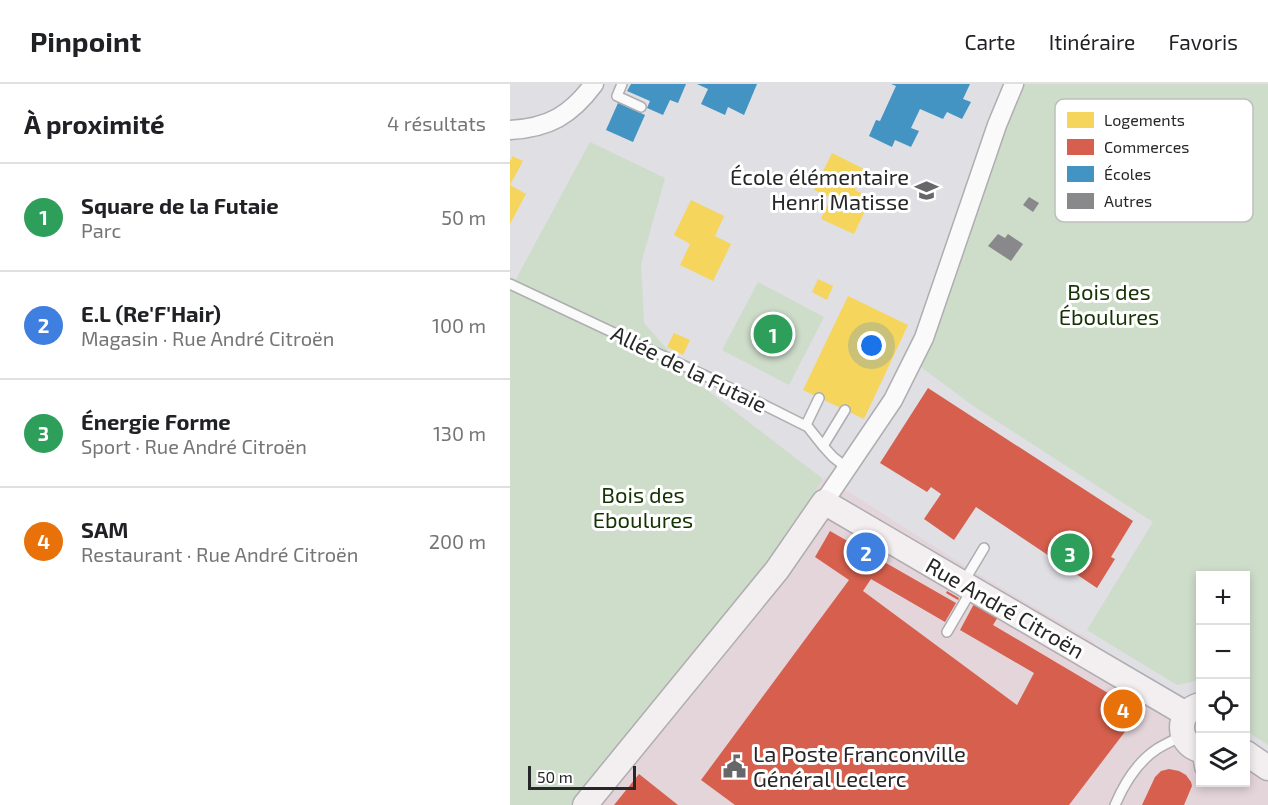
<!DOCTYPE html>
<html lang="fr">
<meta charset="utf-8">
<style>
body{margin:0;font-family:"Exo 2",sans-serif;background:#f2f2f2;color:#202124}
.controls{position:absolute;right:18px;bottom:18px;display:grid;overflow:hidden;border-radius:0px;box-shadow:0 3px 9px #0003}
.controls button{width:54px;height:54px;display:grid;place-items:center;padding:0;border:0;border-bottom:2px solid #e0e0e0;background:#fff;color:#202124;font:30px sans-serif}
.scale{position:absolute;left:18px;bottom:15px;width:108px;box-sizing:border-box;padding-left:6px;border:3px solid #272729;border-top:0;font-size:16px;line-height:21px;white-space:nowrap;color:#272729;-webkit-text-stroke:4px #fff;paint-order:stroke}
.you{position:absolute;left:362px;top:262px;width:21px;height:21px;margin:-15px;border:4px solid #fff;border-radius:50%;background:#1a73e8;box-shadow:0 0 0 9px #1a73e833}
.badge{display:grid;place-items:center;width:39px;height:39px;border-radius:50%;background:#0f766e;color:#fff;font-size:20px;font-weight:700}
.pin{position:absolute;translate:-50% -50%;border:3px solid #fff;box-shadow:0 2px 6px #0006}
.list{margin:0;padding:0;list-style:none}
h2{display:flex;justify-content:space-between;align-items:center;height:78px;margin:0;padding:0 24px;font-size:26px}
h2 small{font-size:20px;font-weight:400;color:#757577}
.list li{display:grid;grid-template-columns:39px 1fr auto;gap:18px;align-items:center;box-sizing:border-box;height:108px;padding:0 24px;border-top:2px solid #e0e0e0}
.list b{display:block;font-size:22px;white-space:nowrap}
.list p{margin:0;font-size:20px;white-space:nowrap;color:#757577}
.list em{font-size:20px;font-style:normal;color:#757577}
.icon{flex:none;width:33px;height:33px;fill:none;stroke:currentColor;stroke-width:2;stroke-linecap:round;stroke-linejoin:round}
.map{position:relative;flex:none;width:758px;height:721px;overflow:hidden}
header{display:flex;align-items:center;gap:36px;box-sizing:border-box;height:84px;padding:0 30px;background:#fff;border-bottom:2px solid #e0e0e0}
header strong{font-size:28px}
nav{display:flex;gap:33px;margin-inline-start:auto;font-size:21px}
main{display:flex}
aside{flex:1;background:#fff}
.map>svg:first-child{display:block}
.commercial{fill:#e4d5da}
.green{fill:#cedcca}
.homes{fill:#f6d55c}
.shops{fill:#d6604d}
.schools{fill:#4393c3}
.building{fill:#89888a}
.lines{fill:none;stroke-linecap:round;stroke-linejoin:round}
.service-casing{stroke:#aeaeb1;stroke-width:12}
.minor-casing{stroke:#aeaeb1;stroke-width:21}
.secondary-casing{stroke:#aeaeb1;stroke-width:27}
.service{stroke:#fafafb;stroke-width:9}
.minor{stroke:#fafafb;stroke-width:18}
.secondary{stroke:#f3eff0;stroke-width:24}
.labels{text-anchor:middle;stroke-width:6;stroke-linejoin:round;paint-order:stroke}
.poi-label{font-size:22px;fill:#272729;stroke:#fff;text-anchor:end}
.park-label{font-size:22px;fill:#163303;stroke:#fff}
.street-label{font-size:22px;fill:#272729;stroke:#fff}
.key{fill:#fff;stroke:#bebebf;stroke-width:1.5}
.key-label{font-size:16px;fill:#272729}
</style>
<header>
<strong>Pinpoint</strong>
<nav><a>Carte</a><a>Itinéraire</a><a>Favoris</a></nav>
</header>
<main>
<aside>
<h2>À proximité<small>4 résultats</small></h2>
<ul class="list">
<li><span class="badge" style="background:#2e9e5b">1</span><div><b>Square de la Futaie</b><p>Parc</p></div><em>50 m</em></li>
<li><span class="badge" style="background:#3f7fe0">2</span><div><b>E.L (Re'F'Hair)</b><p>Magasin · Rue André Citroën</p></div><em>100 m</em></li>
<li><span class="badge" style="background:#2e9e5b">3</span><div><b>Énergie Forme</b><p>Sport · Rue André Citroën</p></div><em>130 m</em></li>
<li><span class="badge" style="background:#e8710a">4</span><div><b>SAM</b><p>Restaurant · Rue André Citroën</p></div><em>200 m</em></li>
</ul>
</aside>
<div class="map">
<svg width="758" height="721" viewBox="0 0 758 721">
<rect width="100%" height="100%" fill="#dfdfe4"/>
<path class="commercial" d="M315 393 461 486 581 556 619 602 690 644V698H736V670L758 683V721H64L257 480Z"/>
<path class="green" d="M509 0H758V661L741 650 736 637V491H690V596L667 601 577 546 643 438 462 321 411 283 465 120Z
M80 58 155 94 131 180 134 239 184 296 313 395 257 480 64 721H0V206Z
M248 198 314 233 279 301 212 266Z"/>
<path class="homes" d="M322 69 354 85 345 106 361 114 344 150 311 135 321 114 304 106Z
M2 72 13 77 0 101V75L2 76Z
M0 101 16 110 0 140Z
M181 116 214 132 205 152 221 160 203 197 170 181 180 160 164 151Z
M308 195 323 202 317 216 302 208Z
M338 212 398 241 354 335 293 306Z
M164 249 180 256 173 271 157 263Z"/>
<path class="shops" d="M418 304 623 437 601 473 605 475 587 504 466 423 444 456 414 435 431 410 421 403 417 408 370 379Z
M320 447 446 519 435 538 361 495 353 507 507 621 524 589 450 546 465 518 488 533 483 541 630 628 559 721H225L191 696 339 496 305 473Z
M437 507 449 514 448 516 436 509Z
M659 685 669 687 676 691 681 698 682 702 674 721H632L645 693 651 687Z
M129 690 168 721H104Z"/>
<path class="schools" d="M121 0H176L168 19 160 16 153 31 137 24 140 17 117 7Z
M187 0H247L234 31 218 23 215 31 191 20 198 5Z
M381 0H460L453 15 461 18 452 35 437 28 433 35 410 25 401 44 409 47 401 63 385 56 382 63 359 52 366 36 370 37 386 2Z
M108 19 135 31 123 58 96 46Z"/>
<path class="building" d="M519 113 529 119 523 128 513 121Z
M488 150 495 154 498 150 513 160 501 177 478 162Z"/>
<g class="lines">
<defs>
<path id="service" d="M112 0 107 12 131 23
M0 200 202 295 298 343 313 362 335 326
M296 341 309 314
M313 362 323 373 337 384
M453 499 474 464
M437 548 461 507
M687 667 690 685
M605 721C614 700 627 678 647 665 655 660 664 656 672 652"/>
<path id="minor" d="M0 46C39 44 61 31 84 0
M314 418 383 316 414 254 487 41 504 0"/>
<path id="secondary" d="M690 621C666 627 666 660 690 666
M736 669 758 684
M75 721 267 486 314 418 676 630"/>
</defs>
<use href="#service" class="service-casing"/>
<use href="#minor" class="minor-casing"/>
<use href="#secondary" class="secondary-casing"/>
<use href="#service" class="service"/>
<use href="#minor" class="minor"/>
<use href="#secondary" class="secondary"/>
</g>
<defs>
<symbol id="school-bare" viewBox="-9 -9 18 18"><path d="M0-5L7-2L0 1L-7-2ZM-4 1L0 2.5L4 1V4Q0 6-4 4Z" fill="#67676a" stroke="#fff" stroke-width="2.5" paint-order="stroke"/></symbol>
<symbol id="civic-bare" viewBox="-9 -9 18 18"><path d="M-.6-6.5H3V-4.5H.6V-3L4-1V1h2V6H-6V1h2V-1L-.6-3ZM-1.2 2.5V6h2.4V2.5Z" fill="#67676a" stroke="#fff" stroke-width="2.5" paint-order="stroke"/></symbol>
</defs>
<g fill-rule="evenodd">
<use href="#school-bare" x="400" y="90" width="33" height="33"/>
<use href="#civic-bare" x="208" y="666" width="33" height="33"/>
</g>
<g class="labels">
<g class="poi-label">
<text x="399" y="101">École élémentaire<tspan x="399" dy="25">Henri Matisse</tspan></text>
<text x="243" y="678" text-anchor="start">La Poste Franconville<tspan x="243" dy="25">Général Leclerc</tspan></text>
</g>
<g class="park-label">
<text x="599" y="216">Bois des<tspan x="599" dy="25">Éboulures</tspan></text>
<text x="133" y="419">Bois des<tspan x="133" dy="25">Eboulures</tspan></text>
</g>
<g class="street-label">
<text transform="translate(179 285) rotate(26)" y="8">Allée de la Futaie</text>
<text transform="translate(495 524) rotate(30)" y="8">Rue André Citroën</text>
</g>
</g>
<rect x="545" y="15" width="198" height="123" rx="9" class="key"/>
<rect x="557" y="28" width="27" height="16" fill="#f6d55c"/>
<rect x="557" y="55" width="27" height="16" fill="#d6604d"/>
<rect x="557" y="82" width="27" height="16" fill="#4393c3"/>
<rect x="557" y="109" width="27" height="16" fill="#89888a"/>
<g class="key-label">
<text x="594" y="42">Logements</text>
<text x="594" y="69">Commerces</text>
<text x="594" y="96">Écoles</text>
<text x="594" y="123">Autres</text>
</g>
</svg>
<div class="controls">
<button>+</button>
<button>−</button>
<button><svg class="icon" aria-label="locate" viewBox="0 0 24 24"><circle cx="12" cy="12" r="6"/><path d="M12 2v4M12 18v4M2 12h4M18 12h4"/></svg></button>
<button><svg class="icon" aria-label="layers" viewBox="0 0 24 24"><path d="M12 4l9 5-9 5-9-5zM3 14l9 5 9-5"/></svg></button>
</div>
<div class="scale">50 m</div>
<div class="you"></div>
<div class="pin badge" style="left:263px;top:250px;background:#2e9e5b">1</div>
<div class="pin badge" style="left:356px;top:468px;background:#3f7fe0">2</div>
<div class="pin badge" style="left:560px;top:469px;background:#2e9e5b">3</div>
<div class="pin badge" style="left:613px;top:625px;background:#e8710a">4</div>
</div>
</main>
